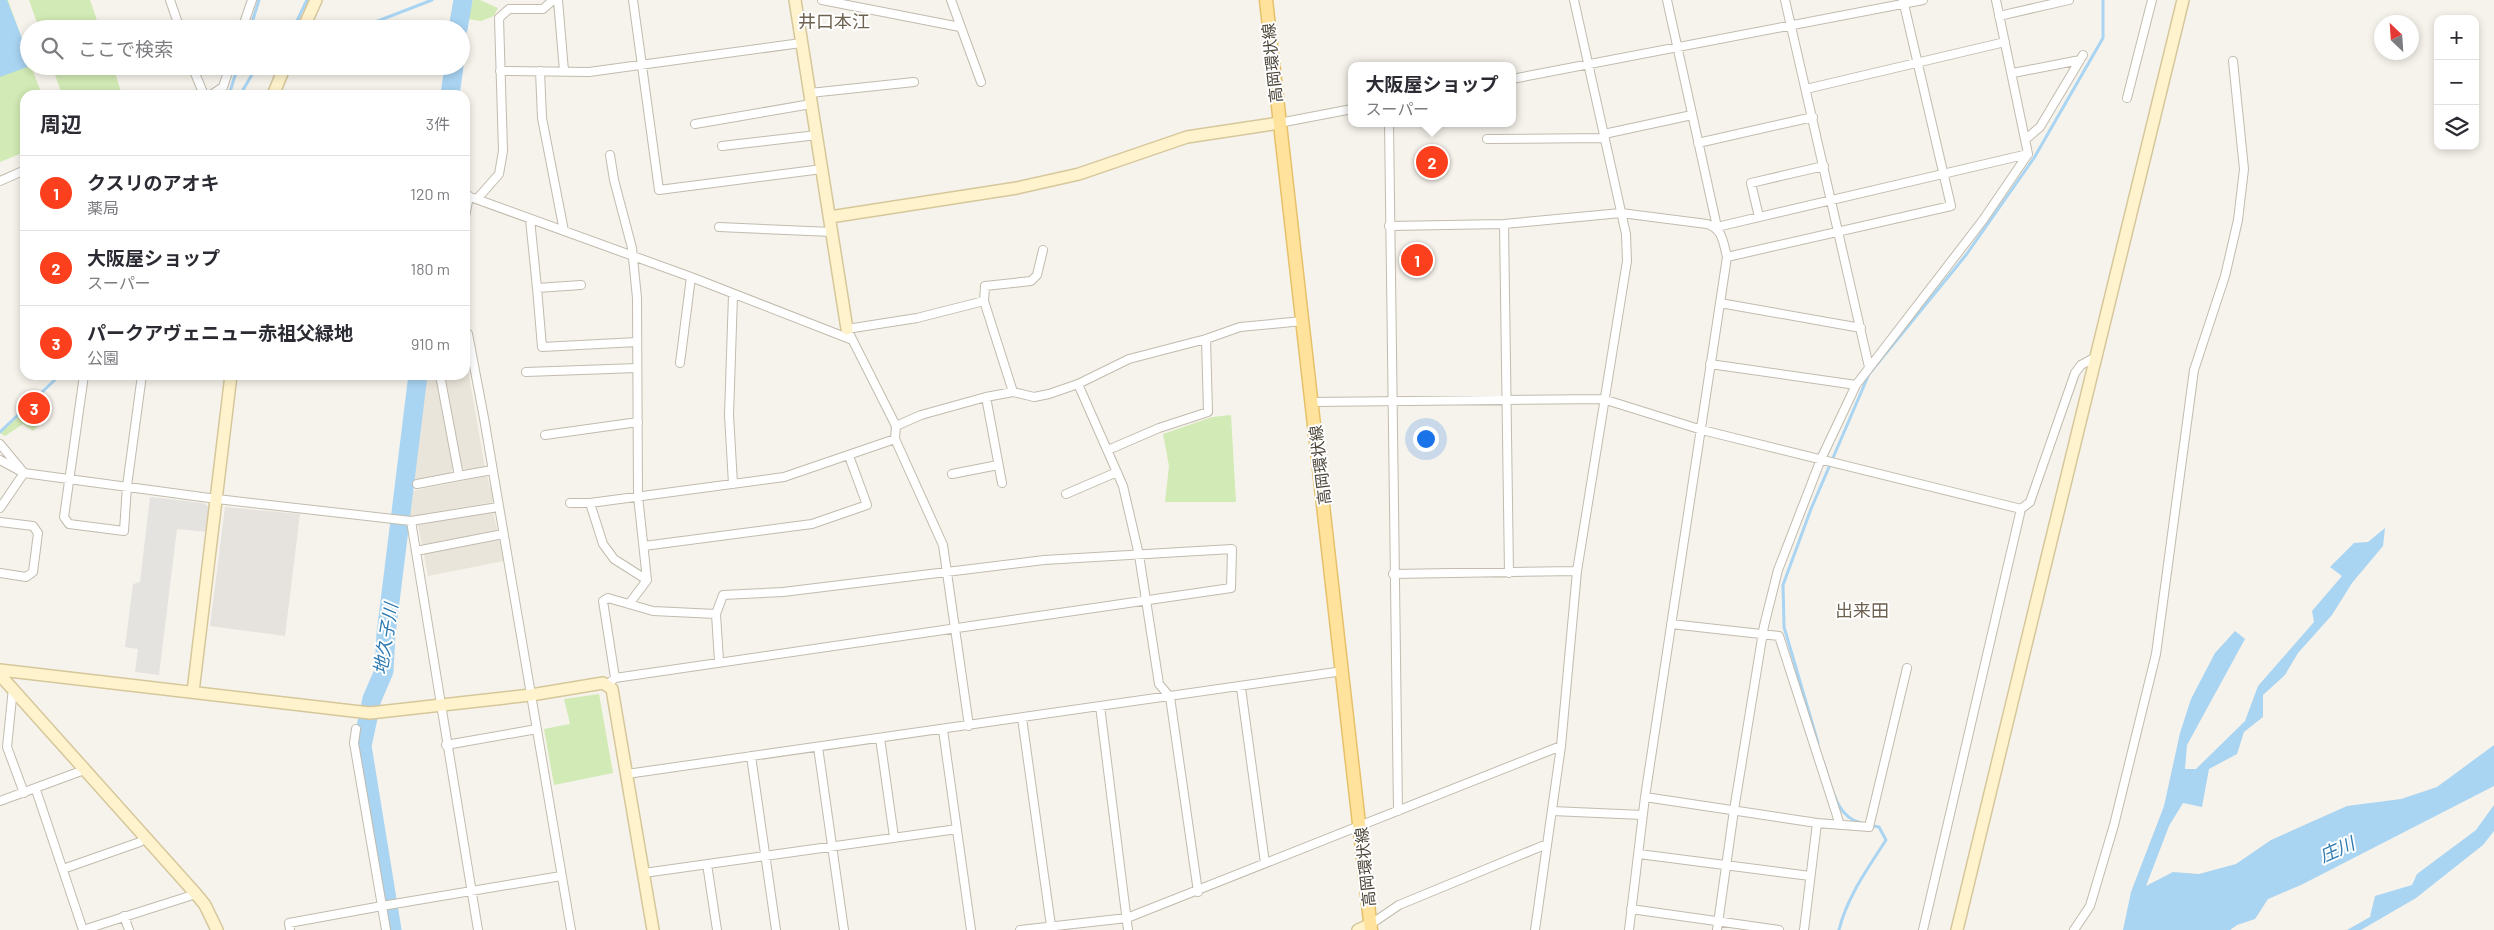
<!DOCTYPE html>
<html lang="ja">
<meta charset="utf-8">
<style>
body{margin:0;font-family:Barlow,"Noto Sans JP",sans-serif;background:#f2f2f3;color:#2b2b33}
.controls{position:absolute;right:15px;top:15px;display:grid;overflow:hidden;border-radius:10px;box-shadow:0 2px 8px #0003}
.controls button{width:45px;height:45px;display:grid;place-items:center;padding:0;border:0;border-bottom:1px solid #e1e1e2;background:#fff;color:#2b2b33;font:25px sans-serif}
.compass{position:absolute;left:2374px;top:15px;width:45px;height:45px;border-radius:50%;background:#fff;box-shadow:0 2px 8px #0003;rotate:335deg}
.you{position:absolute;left:1425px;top:438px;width:18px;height:18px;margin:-12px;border:4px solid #fff;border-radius:50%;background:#1a73e8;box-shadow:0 0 0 8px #1a73e833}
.badge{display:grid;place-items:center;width:32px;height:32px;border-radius:50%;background:#fc3f1d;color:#fff;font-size:16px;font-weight:700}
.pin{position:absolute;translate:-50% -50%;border:2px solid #fff;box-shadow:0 1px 5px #0006}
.popup{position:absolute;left:1348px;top:62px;width:168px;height:65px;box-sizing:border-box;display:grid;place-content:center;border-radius:10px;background:#fff;filter:drop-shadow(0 1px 4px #0005);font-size:16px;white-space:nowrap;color:#7c7c81}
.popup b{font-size:19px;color:#2b2b33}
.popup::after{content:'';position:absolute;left:50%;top:100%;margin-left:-10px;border:10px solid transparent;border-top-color:#fff}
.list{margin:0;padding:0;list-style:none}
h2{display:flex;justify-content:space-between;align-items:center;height:65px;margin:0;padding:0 20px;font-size:21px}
h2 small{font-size:16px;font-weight:400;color:#7c7c81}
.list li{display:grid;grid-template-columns:32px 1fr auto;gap:15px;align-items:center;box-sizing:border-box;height:75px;padding:0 20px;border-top:1px solid #e1e1e2}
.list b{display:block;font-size:19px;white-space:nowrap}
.list p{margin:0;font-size:16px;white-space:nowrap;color:#7c7c81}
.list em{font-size:16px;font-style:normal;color:#7c7c81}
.icon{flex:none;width:28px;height:28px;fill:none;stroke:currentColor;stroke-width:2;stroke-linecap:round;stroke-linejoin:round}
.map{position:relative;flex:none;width:2494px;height:930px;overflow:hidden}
.search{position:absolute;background:#fff;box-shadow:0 2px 8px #0003;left:20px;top:20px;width:450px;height:55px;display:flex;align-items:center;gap:12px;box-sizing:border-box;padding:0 18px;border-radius:28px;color:#7c7c81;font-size:19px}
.panel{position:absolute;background:#fff;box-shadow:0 2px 8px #0003;left:20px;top:90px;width:450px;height:290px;border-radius:15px}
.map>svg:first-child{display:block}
.residential{fill:#eae5da}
.industrial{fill:#e6e2dd}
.green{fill:#d2eab5}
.parking{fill:#e5e3e0}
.water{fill:#a9d4f2}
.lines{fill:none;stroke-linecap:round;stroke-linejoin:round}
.stream{stroke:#a9d4f2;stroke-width:3}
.river{stroke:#a9d4f2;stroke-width:19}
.street-casing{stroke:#c2bbae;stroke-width:10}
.secondary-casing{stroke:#d6c79b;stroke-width:14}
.primary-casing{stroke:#e6c16a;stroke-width:15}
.street{stroke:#fff;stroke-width:8}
.secondary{stroke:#fff3cd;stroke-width:11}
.primary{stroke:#ffe39c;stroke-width:12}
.labels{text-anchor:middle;stroke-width:4;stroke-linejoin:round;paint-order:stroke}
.street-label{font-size:16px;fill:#4b4439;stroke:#fff}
.neighbourhood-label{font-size:18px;fill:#6e6250;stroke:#fff}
.water-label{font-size:18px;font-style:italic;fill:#2e7ab2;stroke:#fff}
</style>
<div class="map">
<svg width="2494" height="930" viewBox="0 0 2494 930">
<rect width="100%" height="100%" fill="#f6f3ec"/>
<path class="residential" d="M465 352 485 468 470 472 462 468 445 375H465Z
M424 375H438L454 467 450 474 414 480Z
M487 476 495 502 408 517 412 491Z
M493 511 504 561 428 576 418 525Z"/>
<path class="industrial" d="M225 507 300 514 285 636 210 626Z"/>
<path class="green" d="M0 0H8L29 59V66H31L42 95H25V152L0 162Z
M29 0H90L100 29H39Z
M473 0H480L498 8 494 16 481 21 467 19Z
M52 66H113L122 95H62Z
M43 393 38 426 33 431 23 424 5 436 0 433Z
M1231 415 1236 502H1165L1169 466 1163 434 1212 417Z
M599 694 613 773 554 785 544 729 570 724 564 699Z"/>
<path class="parking" d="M150 497 204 503 211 509 208 532 177 529 159 675 135 672 138 649 125 647 133 584 140 582Z"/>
<path class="water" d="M0 0H7L29 56 30 66 0 77Z
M2385 528 2383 546 2352 583 2332 615 2298 653 2285 675 2263 695V717L2244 732 2237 754 2209 769 2202 807 2183 803 2169 826 2146 886 2173 872 2199 874 2236 864 2271 840 2347 806 2401 799 2437 787 2494 745V786L2301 885 2268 899 2255 919 2237 925 2230 930H2123L2131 892 2164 806 2180 733 2191 699 2215 653 2235 631 2245 639 2187 745 2185 769H2196L2245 721 2258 686 2314 622 2312 611 2342 576 2330 567 2354 543 2368 542Z
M2494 805V831L2483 845 2416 898 2361 930H2347L2370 917 2375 896 2412 885 2417 874 2476 830Z"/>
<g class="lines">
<path class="stream" d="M250 29 259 0
M290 29 297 21 307 0
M357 29 432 0
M229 95 238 66
M240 95 257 66
M0 432 60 375
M1818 743 1784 627 1783 585 1811 509 1869 374 1966 255 2034 158 2103 38V0
M1823 761C1831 783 1835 817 1861 823
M1839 930C1847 897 1868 868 1886 840L1879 827 1869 825"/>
<path class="river" d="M458 29 463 0
M450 95 454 66
M392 930 362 746 372 699 384 671 386 634 418 375"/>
<defs>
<path id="street" d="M170 0 180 29
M558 0 564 71
M633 0 659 190 822 169
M822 0 960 27
M951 0 981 82
M1667 0 1717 227 2028 154
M1785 0 1869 367
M1999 16 2069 0
M242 29 252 0
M192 66 204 95
M500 71 589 72 801 43
M540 71 542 118 564 231
M2013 73 2080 60
M1512 79 1923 0
M1806 89 2005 42
M810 93 914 82
M211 95 223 87 230 66
M2127 98 2152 0
M1279 123 1352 109
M1389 123 1398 811
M695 124 811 104
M1604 134 1692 115
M1487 139 1605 138
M2026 139 2040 127 2083 55
M1698 143 1813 117
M722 146 817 135
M610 155 614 180 632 248 637 298 638 496 647 580 629 604
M0 181 25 170
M465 195 691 277 850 339
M477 199 499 174 503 151 499 18 509 9H543L553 0
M465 217 469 196
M1759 217 1751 183 1824 166
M530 219 537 288
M1504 224 1509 573
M1389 226 1504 224 1621 213 1707 224C1723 229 1723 242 1727 257L1645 797 1629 930
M719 227 832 232
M1727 257 1951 206 1903 0
M581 285 537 288 542 347 637 342
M733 295 729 415 733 484
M1720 303 1861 328
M465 334H468L484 418 571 930
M680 363 691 277
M1710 364 1856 385
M526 372 637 368
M84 375 64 517 69 524 124 531 127 486 142 375
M440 375 459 476 492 470
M1078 384 1123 486 1139 555 1159 684 1170 697 1198 892
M1013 392 984 301 985 286 1031 281 1037 275 1043 250
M986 397 1002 483
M1312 402 1603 399 1702 430 2021 509 2030 502 2075 373 2081 365 2094 358
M896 426 921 415 986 397 1013 392 1034 397 1049 394 1078 384 1129 359 1206 339 1240 327 1303 321
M545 435 638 422
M0 444 24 473 0 508
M1108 450 1159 428 1208 412 1206 339
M0 460 24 473 217 499 411 521 478 930
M952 474 998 465
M417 484 459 476
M1066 494 1117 472
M570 503H590L784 477 895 439
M590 503 603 544 614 559 647 580
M411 521 498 507
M0 522 33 526 38 533 33 572 26 577 0 573
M644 546 812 524 867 505 849 456
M416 551 503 534
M1393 574 1577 571
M1671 624 1779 636 1840 825
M615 678 603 601 608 598 653 611 716 614
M608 684 615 678 1231 588 1232 549 1044 560 783 592 723 595 716 614 719 661
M13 688 7 747 24 793
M1241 688 1265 863
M1100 706 1128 930
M1022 718 1051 926
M969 726 943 545 895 439 896 426 847 329 917 318 984 301
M356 729 354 743 382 906 561 876
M943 730 971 930
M880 738 894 837
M446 745 537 729
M818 747 844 930
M751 756 776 930
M627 774 1343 671
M36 790 83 930
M1645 797 1817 823 1804 930
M0 801 84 770
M1552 811 1643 815
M1817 823 1869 827 1907 668
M1639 854 1810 876
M707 864 717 930
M63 869 140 842 144 838
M644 873 957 829
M1631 909 1779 930
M124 916 129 930
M1371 924 1399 905 1547 844
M83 930 196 894
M290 930 289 923 382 906 386 930
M1020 930 1127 918 1561 746
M1535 930 1561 746 1577 571 1627 261 1626 234 1574 0
M1717 930 1734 810 1764 626 1778 570 1821 459 1856 385 1983 220 2028 154 1996 0
M1923 930 2021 509
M2074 930 2090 906 2114 825 2156 654 2194 370 2225 276 2238 220 2244 169 2233 61"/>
<path id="secondary" d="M795 0 847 329
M303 29 316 0
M273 95 285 66
M830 217 1017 188 1079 174 1187 137 1279 123
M0 670 370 713 531 695 603 683 612 689 653 930
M0 675 196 894 205 905 217 930
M193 692 231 375
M1358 930 1371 924
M1957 930C2033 620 2105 310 2183 0"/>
<path id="primary" d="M1266 0 1371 930"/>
</defs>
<use href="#street" class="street-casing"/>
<use href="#secondary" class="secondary-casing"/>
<use href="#primary" class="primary-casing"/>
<use href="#street" class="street"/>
<use href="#secondary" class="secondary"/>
<use href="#primary" class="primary"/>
</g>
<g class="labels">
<g class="street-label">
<text transform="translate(1272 63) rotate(-96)" y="6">高岡環状線</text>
<text transform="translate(1320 465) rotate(-97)" y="6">高岡環状線</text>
<text transform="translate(1365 867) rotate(-96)" y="6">高岡環状線</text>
</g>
<g class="neighbourhood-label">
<text x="834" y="28">井口本江</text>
<text x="1862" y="617">出来田</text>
</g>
<g class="water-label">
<text transform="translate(386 639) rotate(-81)" y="6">地久子川</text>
<text transform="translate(2337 850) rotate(-24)" y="6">庄川</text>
</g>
</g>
</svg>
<div class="controls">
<button>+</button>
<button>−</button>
<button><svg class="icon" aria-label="layers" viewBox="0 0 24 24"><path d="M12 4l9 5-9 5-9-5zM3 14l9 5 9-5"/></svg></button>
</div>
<svg class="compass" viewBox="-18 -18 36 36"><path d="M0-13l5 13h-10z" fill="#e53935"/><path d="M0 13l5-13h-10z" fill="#7c7c81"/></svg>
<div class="you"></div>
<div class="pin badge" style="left:1417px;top:260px">1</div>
<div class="pin badge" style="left:1432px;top:162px">2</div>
<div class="popup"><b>大阪屋ショップ</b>スーパー</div>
<div class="pin badge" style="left:34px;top:408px">3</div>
<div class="search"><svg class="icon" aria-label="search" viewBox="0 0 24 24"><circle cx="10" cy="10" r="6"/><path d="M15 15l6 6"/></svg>ここで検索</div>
<section class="panel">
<h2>周辺<small>3件</small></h2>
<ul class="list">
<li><span class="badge">1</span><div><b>クスリのアオキ</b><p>薬局</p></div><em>120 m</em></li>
<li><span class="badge">2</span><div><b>大阪屋ショップ</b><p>スーパー</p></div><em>180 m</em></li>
<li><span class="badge">3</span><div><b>パークアヴェニュー赤祖父緑地</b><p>公園</p></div><em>910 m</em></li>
</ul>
</section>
</div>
